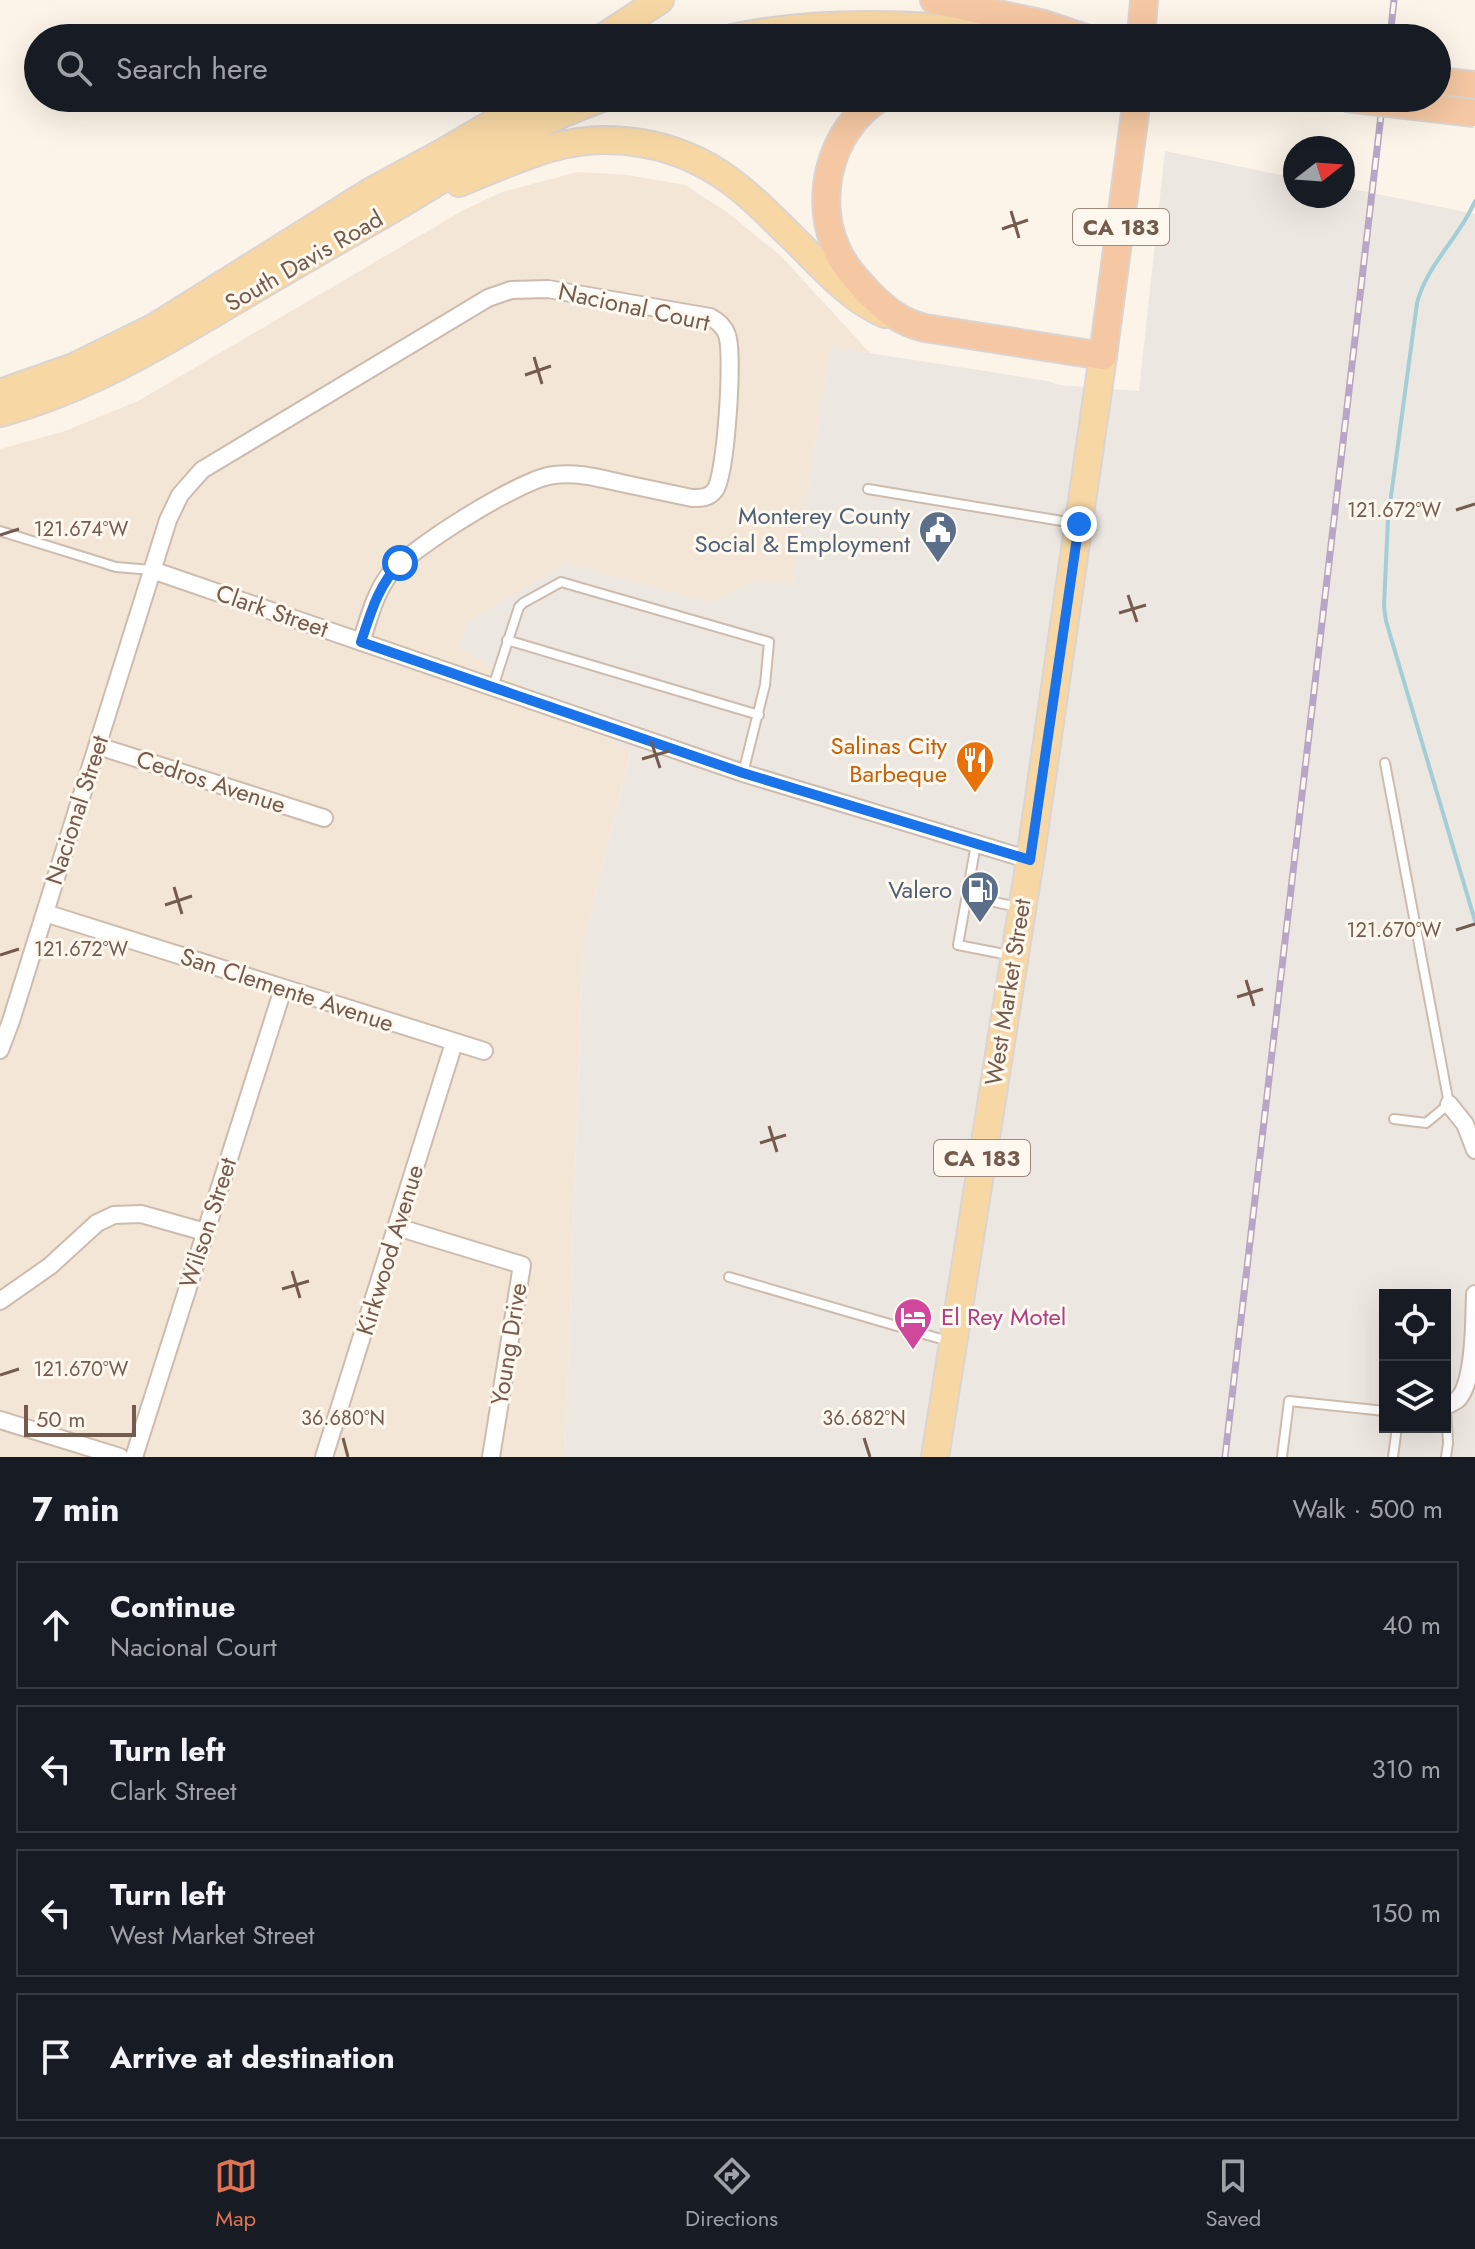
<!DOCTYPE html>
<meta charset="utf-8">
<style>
body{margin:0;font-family:Jost,sans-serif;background:#20242c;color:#f1f3f6}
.controls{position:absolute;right:24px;bottom:24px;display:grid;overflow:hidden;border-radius:0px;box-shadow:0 8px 32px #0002}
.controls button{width:72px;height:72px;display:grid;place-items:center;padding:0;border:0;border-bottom:2px solid #363941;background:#171b24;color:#f1f3f6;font:40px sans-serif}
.compass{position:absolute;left:1283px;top:136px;width:72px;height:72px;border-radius:50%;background:#171b24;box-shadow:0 8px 32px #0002;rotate:73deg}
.scale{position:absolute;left:24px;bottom:20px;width:112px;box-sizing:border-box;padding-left:8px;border:4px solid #755b4d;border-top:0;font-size:22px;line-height:28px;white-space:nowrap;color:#755b4d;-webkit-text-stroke:6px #fef8ee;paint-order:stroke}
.stop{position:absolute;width:24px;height:24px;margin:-18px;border:6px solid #1a73e8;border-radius:50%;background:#fff}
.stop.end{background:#1a73e8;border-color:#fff;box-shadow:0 2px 8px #0008}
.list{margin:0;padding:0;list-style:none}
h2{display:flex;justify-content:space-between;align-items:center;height:104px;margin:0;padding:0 32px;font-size:34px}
h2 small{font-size:26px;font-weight:400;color:#9ea1a6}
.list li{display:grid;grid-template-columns:52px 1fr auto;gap:24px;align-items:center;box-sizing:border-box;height:128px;margin:0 16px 16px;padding:0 16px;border:2px solid #363941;border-radius:0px}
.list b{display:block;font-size:30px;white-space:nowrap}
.list p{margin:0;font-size:26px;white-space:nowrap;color:#9ea1a6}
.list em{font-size:26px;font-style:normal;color:#9ea1a6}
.icon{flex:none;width:44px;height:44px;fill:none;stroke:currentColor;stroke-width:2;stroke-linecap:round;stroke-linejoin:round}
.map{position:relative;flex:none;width:1475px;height:1457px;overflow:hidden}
.search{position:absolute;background:#171b24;box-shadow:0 8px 32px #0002;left:24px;right:24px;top:24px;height:88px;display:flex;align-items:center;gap:20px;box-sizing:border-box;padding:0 28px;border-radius:44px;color:#9ea1a6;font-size:30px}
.sheet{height:680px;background:#171b24}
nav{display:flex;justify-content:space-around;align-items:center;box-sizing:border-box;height:112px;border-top:2px solid #363941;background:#171b24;font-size:22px;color:#9ea1a6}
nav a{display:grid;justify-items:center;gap:4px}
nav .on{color:#df7353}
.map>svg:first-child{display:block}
.residential{fill:#f3e6d7}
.industrial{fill:#ece7e1;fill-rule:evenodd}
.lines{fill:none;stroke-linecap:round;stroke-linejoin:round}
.stream{stroke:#a4ced6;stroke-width:4}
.service-casing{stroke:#cdbcae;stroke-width:12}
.minor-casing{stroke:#cdbcae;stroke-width:20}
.primary-casing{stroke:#dbd4d1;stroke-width:30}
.trunk-casing{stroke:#dbd4d1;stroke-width:30}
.service{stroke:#fff;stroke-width:8}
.minor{stroke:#fff;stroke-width:16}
.primary{stroke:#f7d8a4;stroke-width:26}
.trunk{stroke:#f5c8a3;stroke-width:26}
.rail-casing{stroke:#b7a6c5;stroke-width:7}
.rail{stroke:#fef8ee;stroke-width:4;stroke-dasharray:12;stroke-linecap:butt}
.trunk-bridge-casing{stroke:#dbd4d1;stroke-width:30;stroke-linecap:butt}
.trunk-bridge{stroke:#f5c8a3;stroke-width:26}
.route{stroke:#1a73e8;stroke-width:10}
.ticks{fill:none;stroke:#755b4d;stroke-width:3}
.labels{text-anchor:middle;stroke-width:6;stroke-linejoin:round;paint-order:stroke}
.shield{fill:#fef8ee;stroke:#9e8a7d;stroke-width:2}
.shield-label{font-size:22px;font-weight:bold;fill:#755b4d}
.street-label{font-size:24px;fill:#755b4d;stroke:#fef8ee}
.service-label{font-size:24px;fill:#4e5e75;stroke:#fef8ee;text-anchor:end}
.food-label{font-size:24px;fill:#c56008;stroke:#fef8ee;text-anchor:end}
.hotel-label{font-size:24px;fill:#b23c85;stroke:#fef8ee;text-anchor:start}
.ticks-label{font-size:20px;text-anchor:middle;fill:#755b4d;stroke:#fef8ee;stroke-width:6;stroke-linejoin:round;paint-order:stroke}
</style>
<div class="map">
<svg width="1475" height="1457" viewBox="0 0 1475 1457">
<rect width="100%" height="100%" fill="#fcf4e8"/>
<path class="residential" d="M577 172 628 175 685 185 727 212 781 256 870 353 831 348 792 586 757 580 711 603 567 563 460 647 631 750 583 947 565 1457H0V449L65 431 138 401 462 211 502 192Z"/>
<path class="industrial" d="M1165 151 1295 178V196H1343V187L1475 214V1457H565L583 947 631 751 460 647 468 622 567 563 711 603 757 580 792 585 831 347 1048 381 1059 385 1139 391ZM1385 1295H1445V1427H1385Z"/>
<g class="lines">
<path class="stream" d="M1475 201C1460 237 1427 264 1417 303L1388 519 1384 606 1386 621 1475 921"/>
<defs>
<path id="service" d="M868 489 1074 523
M0 531 116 567 152 570
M507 640 759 715
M493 687 519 607 523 603 561 582 769 642 765 685 743 773
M1385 763 1449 1104 1426 1123 1394 1119
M976 844 958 945 1009 955
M967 896 1017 907
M729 1277 948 1341
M1282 1457 1289 1401 1385 1411
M1393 1457 1397 1427
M1446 1457 1448 1443 1446 1406"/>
<path id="minor" d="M152 570 743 773 1030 860
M98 746 324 818
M45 913 484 1051
M0 1050 11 1021 168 520 180 495 202 470 488 298 511 290 548 289 710 317C718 321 724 326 727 335 734 353 726 476 715 490 709 498 702 498 692 498 669 493 645 488 621 483 599 478 577 472 554 475 522 478 409 549 389 575 374 595 369 619 361 642
M1449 1104 1465 1124 1475 1150
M397 1227 522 1265 491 1457
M0 1301 50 1266 97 1223 114 1215 141 1214 205 1232
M1446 1406C1447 1405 1456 1401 1457 1400 1475 1384 1474 1319 1475 1294
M0 1420 120 1457
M134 1457 283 989
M324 1457 454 1043"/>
<path id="primary" d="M602 38 660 0
M732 38C840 15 948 27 1056 38
M459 183C489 171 519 157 550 148 610 130 679 143 729 180 752 196 772 218 792 237 821 265 848 298 885 314
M0 393 74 367 155 327 370 192 442 153 495 122 545 98
M0 413C90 389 167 341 246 294 303 260 362 227 419 193 478 157 536 121 602 98
M935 1457 1030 860 1103 356"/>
<path id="trunk" d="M934 0 1044 24 1085 38
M1141 38 1144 0
M1437 81 1475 85
M880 98C828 130 811 205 841 258 848 271 858 281 868 292 886 310 900 322 925 328L1103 356 1137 98"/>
</defs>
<use href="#service" class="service-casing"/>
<use href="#minor" class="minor-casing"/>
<use href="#primary" class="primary-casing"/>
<use href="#trunk" class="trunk-casing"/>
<use href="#service" class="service"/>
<use href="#minor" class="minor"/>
<use href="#primary" class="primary"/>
<use href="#trunk" class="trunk"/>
<defs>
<path id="rail" d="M1390 38 1394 0
M1225 1457 1383 98"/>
</defs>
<use href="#rail" class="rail-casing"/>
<use href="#rail" class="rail"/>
<defs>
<path id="trunk-bridge" d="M1346 98 1475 113"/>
</defs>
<use href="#trunk-bridge" class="trunk-bridge-casing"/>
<use href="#trunk-bridge" class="trunk-bridge"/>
</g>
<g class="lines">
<path class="route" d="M400 563C378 586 371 612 361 642L743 773 1030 860 1079 524"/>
</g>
<path class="ticks" d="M1011 211 1019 238M1002 229 1028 220M534 357 542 384M525 375 551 366M1456 510 1475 504M0 535 19 529M1128 595 1137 622M1119 613 1146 605M651 741 660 768M642 759 669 751M174 887 182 914M165 905 192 896M1456 930 1475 924M0 955 19 949M1246 980 1254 1006M1237 997 1263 989M769 1126 777 1152M760 1143 786 1135M292 1271 300 1298M282 1289 309 1281M0 1375 19 1369M343 1438 348 1457M864 1438 870 1457"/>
<defs>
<symbol id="civic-pin" viewBox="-11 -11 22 30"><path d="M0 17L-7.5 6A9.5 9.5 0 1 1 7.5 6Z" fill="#5c6f8a" stroke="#fef8ee"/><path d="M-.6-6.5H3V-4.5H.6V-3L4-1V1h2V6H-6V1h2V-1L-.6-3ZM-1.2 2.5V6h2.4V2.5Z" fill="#fff"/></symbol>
<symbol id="restaurant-pin" viewBox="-11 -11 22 30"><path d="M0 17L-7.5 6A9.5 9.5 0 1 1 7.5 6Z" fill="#e8710a" stroke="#fef8ee"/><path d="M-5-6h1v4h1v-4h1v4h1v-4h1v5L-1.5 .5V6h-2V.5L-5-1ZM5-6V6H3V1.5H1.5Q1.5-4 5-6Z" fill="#fff"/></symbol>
<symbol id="fuel-pin" viewBox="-11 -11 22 30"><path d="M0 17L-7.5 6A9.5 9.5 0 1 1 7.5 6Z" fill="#5c6f8a" stroke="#fef8ee"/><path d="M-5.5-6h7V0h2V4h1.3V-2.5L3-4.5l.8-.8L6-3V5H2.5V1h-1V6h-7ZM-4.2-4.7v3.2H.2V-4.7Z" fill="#fff"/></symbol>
<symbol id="hotel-pin" viewBox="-11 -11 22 30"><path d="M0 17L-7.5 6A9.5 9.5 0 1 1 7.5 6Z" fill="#d1479c" stroke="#fef8ee"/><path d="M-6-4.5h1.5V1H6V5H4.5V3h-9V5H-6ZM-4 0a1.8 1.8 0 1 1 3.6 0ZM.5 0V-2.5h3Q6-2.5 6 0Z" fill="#fff"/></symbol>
</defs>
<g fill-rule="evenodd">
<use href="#civic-pin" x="916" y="508" width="44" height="60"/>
<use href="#restaurant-pin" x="953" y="738" width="44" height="60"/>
<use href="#fuel-pin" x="958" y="868" width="44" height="60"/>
<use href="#hotel-pin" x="891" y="1295" width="44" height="60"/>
</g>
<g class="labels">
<g class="shield">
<rect x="1073" y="209" width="96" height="36" rx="6"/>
<rect x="934" y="1140" width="96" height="36" rx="6"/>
</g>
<g class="shield-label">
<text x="1121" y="235">CA 183</text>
<text x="982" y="1166">CA 183</text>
</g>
<g class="street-label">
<text transform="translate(304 261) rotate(-30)" y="8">South Davis Road</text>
<text transform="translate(634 307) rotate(12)" y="8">Nacional Court</text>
<text transform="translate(272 611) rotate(19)" y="8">Clark Street</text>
<text transform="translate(211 782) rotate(18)" y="8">Cedros Avenue</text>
<text transform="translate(77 810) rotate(-72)" y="8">Nacional Street</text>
<text transform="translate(287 990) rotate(18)" y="8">San Clemente Avenue</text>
<text transform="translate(1008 992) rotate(-81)" y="8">West Market Street</text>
<text transform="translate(208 1223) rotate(-72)" y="8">Wilson Street</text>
<text transform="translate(390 1250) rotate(-73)" y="8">Kirkwood Avenue</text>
<text transform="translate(509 1344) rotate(-81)" y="8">Young Drive</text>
</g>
<g class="service-label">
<text x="910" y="524">Monterey County<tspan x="910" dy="28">Social &amp; Employment</tspan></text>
<text x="952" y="898">Valero</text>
</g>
<g class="food-label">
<text x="947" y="754">Salinas City<tspan x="947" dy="28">Barbeque</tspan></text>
</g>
<g class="hotel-label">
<text x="941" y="1325">El Rey Motel</text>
</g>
</g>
<g class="ticks-label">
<text x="1394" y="517">121.672°W</text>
<text x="81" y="536">121.674°W</text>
<text x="1394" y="937">121.670°W</text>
<text x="81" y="956">121.672°W</text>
<text x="81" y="1376">121.670°W</text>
<text x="343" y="1425">36.680°N</text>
<text x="864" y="1425">36.682°N</text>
</g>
</svg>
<div class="controls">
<button><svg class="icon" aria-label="locate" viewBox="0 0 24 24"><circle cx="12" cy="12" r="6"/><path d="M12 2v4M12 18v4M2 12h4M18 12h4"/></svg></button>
<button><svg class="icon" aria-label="layers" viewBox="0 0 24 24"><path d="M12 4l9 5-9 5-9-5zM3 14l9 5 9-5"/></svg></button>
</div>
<svg class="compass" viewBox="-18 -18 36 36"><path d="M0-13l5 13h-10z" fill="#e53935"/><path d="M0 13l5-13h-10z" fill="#9ea1a6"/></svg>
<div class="scale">50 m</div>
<div class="stop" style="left:400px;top:563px"></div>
<div class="stop end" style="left:1079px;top:524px"></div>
<div class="search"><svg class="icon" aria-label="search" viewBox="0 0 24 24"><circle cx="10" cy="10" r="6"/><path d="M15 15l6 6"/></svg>Search here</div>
</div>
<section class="sheet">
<h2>7 min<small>Walk · 500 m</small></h2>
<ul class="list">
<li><svg class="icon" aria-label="ahead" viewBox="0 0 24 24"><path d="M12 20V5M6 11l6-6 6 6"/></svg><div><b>Continue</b><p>Nacional Court</p></div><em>40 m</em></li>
<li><svg class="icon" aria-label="left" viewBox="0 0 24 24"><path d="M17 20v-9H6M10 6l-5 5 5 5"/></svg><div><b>Turn left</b><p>Clark Street</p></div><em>310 m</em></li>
<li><svg class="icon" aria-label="left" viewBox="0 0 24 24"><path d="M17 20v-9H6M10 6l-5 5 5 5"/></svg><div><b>Turn left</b><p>West Market Street</p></div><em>150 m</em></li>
<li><svg class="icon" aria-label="arrive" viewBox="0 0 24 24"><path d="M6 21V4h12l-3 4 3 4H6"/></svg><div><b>Arrive at destination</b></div></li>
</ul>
</section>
<nav>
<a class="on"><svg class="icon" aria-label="map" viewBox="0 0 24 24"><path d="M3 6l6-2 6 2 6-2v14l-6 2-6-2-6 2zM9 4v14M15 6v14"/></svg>Map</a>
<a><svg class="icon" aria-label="directions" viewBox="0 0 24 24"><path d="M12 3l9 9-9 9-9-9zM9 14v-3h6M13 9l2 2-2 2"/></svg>Directions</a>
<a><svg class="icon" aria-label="saved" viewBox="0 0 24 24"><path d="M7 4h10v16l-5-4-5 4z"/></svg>Saved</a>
</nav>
